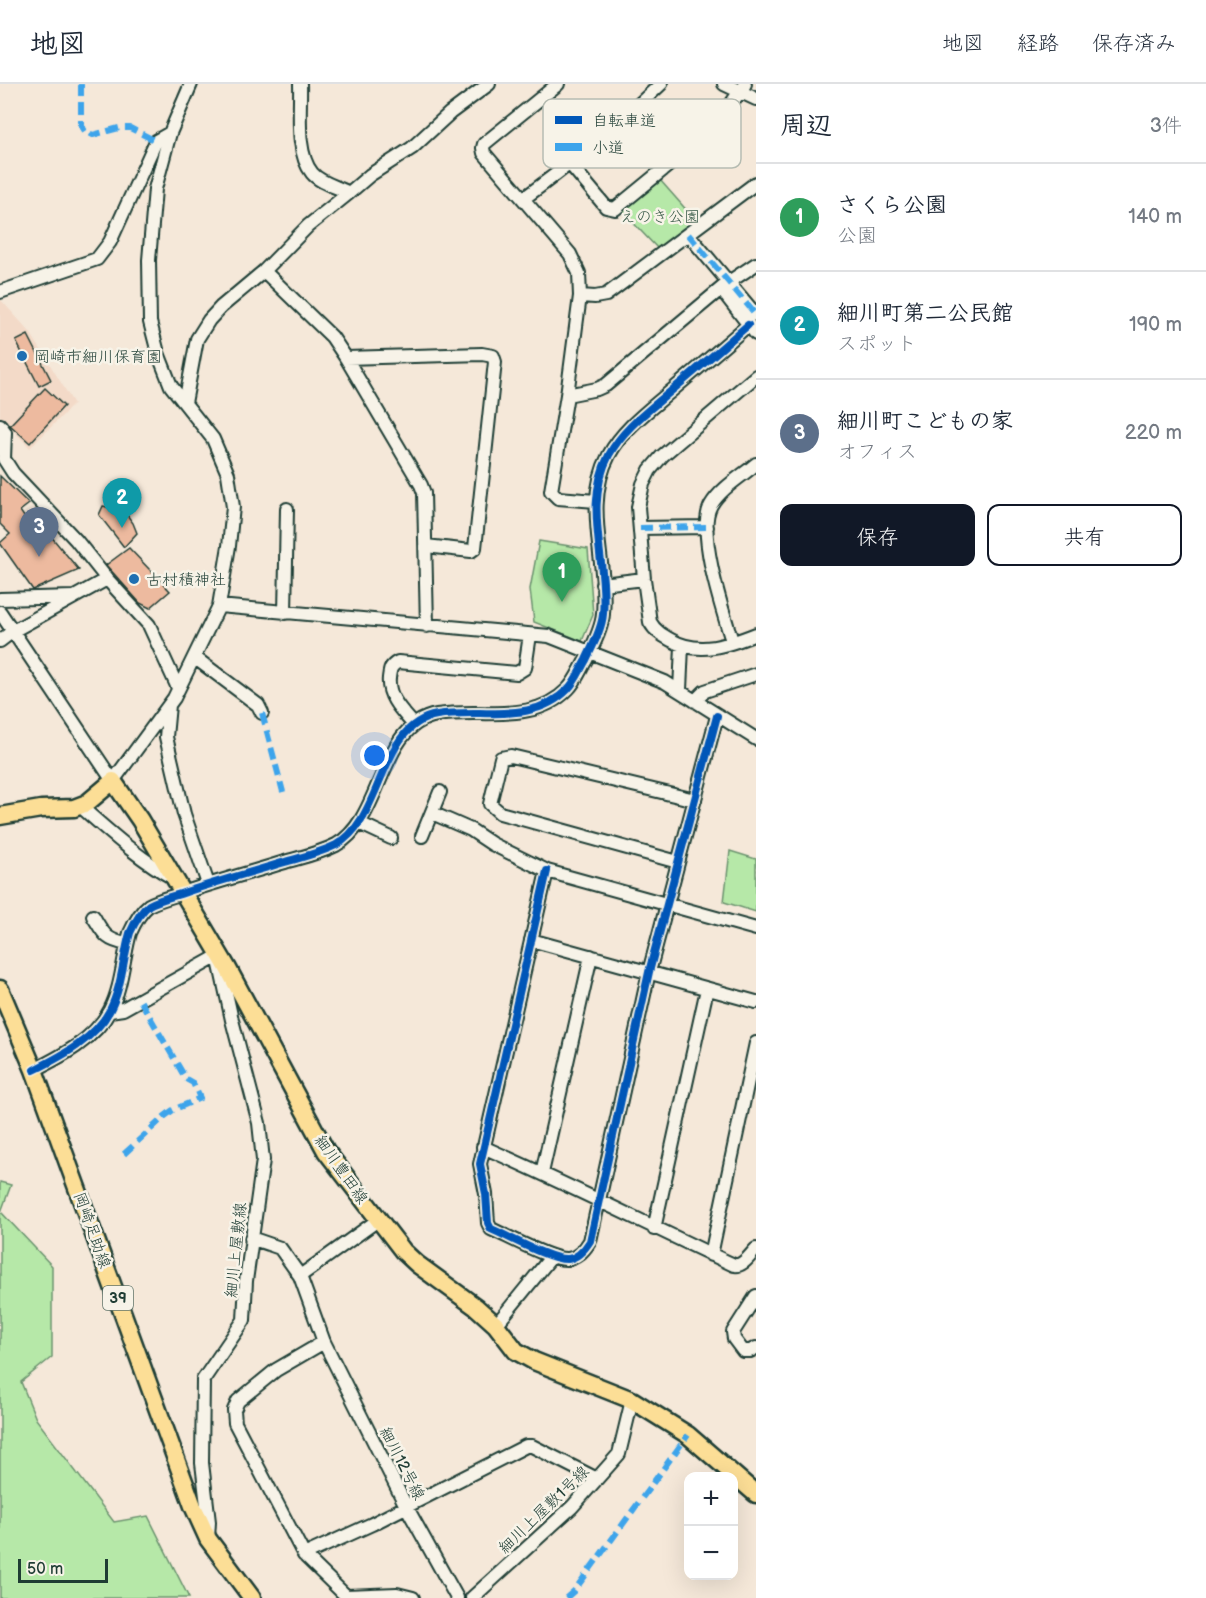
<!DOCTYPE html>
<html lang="ja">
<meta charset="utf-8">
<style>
body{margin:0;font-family:"Balsamiq Sans","Klee One",sans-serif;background:#f6f6f7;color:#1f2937}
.controls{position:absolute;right:18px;bottom:18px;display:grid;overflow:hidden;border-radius:12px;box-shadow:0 6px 24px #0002}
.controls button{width:54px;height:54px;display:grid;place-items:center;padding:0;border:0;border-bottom:2px solid #e0e1e3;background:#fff;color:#1f2937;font:30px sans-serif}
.scale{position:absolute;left:18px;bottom:15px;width:90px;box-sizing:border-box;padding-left:6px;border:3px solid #1f3d34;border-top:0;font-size:16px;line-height:21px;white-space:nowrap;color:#1f3d34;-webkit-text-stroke:4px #f7f3e8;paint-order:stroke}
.you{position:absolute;left:375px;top:672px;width:21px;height:21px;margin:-15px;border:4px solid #fff;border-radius:50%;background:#1a73e8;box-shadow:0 0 0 9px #1a73e833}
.badge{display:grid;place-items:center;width:39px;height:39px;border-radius:50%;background:#111827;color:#fff;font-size:20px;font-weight:700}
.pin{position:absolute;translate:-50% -50px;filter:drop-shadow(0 2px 3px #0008)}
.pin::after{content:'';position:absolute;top:32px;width:21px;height:18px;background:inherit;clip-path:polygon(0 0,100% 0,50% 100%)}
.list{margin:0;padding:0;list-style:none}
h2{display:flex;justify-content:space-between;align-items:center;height:78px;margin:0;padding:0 24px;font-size:26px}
h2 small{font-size:20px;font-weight:400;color:#747a83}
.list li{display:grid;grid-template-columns:39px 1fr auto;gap:18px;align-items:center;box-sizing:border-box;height:108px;padding:0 24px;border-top:2px solid #e0e1e3}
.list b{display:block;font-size:22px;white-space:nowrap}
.list p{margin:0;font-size:20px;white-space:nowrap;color:#747a83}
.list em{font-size:20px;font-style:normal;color:#747a83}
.actions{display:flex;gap:12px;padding:18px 24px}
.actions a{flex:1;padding:14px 0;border:2px solid #111827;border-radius:12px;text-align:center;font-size:21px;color:#111827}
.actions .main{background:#111827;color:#fff}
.map{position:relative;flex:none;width:756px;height:1514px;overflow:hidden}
header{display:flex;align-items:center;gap:36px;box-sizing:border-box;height:84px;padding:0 30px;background:#fff;border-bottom:2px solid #e0e1e3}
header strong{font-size:28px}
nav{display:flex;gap:33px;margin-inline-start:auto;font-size:21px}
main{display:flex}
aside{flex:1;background:#fff}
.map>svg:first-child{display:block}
.built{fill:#f3dac8}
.green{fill:#b6e8a8;stroke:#6a926e;stroke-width:1.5}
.building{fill:#edba9f;stroke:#1f3d34;stroke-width:1.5}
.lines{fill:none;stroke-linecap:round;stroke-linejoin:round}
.minor-casing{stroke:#1f3d34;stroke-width:16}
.major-casing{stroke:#1f3d34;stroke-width:21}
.minor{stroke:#f7f3e8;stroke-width:12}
.major{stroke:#fcde96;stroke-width:16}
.quiet{stroke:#3da4eb;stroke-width:6;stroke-dasharray:12 6;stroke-linecap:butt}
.cycleway-casing{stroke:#f7f3e8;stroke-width:11}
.cycleway{stroke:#0057b8;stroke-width:8}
.poi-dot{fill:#1f6fb2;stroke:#f7f3e8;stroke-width:2}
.labels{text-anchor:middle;stroke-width:5;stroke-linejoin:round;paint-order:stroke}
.shield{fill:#f7f3e8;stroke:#60746a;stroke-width:1.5}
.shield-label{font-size:15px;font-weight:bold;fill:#1f3d34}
.park-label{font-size:16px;fill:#365745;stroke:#f7f3e8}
.poi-label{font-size:16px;fill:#1f3d34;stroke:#f7f3e8;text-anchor:start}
.street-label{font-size:16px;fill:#1f3d34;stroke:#f7f3e8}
.key{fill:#f7f3e8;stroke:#b6bcb2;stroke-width:1.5}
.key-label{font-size:16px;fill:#1f3d34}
</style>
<header>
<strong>地図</strong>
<nav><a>地図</a><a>経路</a><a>保存済み</a></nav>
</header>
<main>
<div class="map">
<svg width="756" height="1514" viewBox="0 0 756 1514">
<rect width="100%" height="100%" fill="#f5e8d9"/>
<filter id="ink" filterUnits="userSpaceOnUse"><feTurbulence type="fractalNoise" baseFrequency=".0167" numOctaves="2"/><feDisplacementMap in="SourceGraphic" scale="12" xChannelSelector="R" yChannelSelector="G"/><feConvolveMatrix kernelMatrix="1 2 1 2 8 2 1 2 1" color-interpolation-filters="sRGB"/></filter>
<g filter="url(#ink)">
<path class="built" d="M0 215 30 248 74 320 30 364 0 333Z"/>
<path class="green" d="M660 96 697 138 660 167 622 127Z
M539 457 588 465 593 531 582 557 534 538 530 505Z
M730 767 756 775V828L724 818Z
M0 1098 11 1101 1 1128 52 1182V1273L21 1298 36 1335 114 1438 148 1432 189 1514H0Z"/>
<path class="building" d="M28 251 51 296 39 302 16 257Z
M45 304 64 322 30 359 10 341Z
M0 392 29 420 20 427 33 446 45 445 79 486 33 506 0 459 10 450 0 440Z
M103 422 124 427 133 439 137 449 124 463 99 431Z
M129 464 170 507 150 524 140 519 106 481Z"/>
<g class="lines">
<defs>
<path id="minor" d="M558 0 484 60 483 64 484 69 570 170 579 189 580 212 567 311 551 407 558 414 596 417
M724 0 756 15
M570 80 606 123 615 125 715 43 745 0
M349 109 370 91 412 64 450 29 489 0
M523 115C572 79 617 42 661 0
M688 150 756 231
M264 187 332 253 346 274 421 401 424 409 427 542
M721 205 756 250
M0 208 97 175 110 158 156 57 170 49
M580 212 595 213 606 211 756 99
M346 274 482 270 493 272 495 278 475 464 471 467 426 462
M756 292 662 372 650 386 643 400 638 423 644 495 650 538C655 547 662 551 671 556 699 572 728 561 756 550
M567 311 597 305 606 301 729 198 756 180
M185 319 197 255 209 236 221 223 264 187 308 142 349 109C338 103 320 99 312 89 295 68 301 25 300 0
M0 341 5 348 4 375 13 389 76 456 107 495 149 541 178 604
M640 444 707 443
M602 500 644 495
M0 515 73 513
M219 522 549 552 665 598 756 655
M0 528 113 697 174 614 194 573 219 522 229 462 233 423 228 390 213 355 171 302 158 269 150 238 149 176 155 105 170 49 191 0
M285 529 287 425
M0 557 13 547 107 495
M732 557C723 528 696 447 711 421 721 404 742 392 756 380
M194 573 258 621 262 629
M680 606 682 562
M695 617 705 607 756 590
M169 621 166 653 184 730 208 800
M414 641C402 627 387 613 389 594 390 586 390 582 398 578L517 589 525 584 530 551
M80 722C111 749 140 776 175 795
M432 729 471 746 492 760 547 787 756 845
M359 739 391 754
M422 752 440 708
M678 778 500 729 490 720 501 674 511 672 695 716
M547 787 480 1080 486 1110 488 1139 491 1145C508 1152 552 1177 568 1175 578 1174 585 1165 590 1157L649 888 717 632
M93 832C104 850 105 856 127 860
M531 856 756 918
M110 927 123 925 218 872 232 936 259 1039 263 1076 246 1197 244 1236 203 1296 202 1379 209 1438 208 1454
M34 986C62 972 95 955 110 926 122 903 123 874 130 849 134 840 141 827 149 821 160 815 175 812 186 808 219 797 252 788 285 778 302 773 320 769 336 761 384 735 378 641 437 631 482 624 533 641 568 605 576 597 580 586 586 576 592 563 602 545 603 530 608 477 582 422 609 371 623 345 648 327 670 308 696 286 722 264 748 241
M483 1063C568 1100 650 1142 734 1181 743 1183 750 1171 756 1165
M542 1089 591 872
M654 1145 707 905
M251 1154 280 1164 300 1192 324 1258 406 1422 457 1514
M711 1171 756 959
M300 1192 378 1136
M756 1212 733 1248 734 1255 743 1267H750L756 1264
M496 1241 552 1172
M324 1258 276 1286 238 1317 234 1326 235 1339 304 1471 346 1512 397 1510 413 1514
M304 1471 372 1440 526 1362H532L597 1395
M472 1514 572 1423 619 1370 632 1316"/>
<path id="major" d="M0 732 41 725 74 724 87 719 113 697 140 736 227 883 326 1067 403 1167 417 1180 476 1223 496 1241 516 1267 534 1277 632 1316 688 1351 756 1410
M0 905 34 986 193 1422 208 1455 252 1514"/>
</defs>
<use href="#minor" class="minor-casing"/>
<use href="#major" class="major-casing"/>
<use href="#minor" class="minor"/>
<use href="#major" class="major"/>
<path class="quiet" d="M81 0V41L85 47 93 51 119 44H130L156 57
M688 150 756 231
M640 444 707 443
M262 629 283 708
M124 1070 165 1032 173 1026 200 1014 193 999 186 995 140 916
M566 1514 574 1507 688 1351"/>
<defs>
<path id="cycleway" d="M547 787 480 1080 486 1110 488 1139 491 1145C508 1152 552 1177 568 1175 578 1174 585 1165 590 1157L649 888 717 632
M34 986C62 972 95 955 110 926 122 903 123 874 130 849 134 840 141 827 149 821 160 815 175 812 186 808 219 797 252 788 285 778 302 773 320 769 336 761 384 735 378 641 437 631 482 624 533 641 568 605 576 597 580 586 586 576 592 563 602 545 603 530 608 477 582 422 609 371 623 345 648 327 670 308 696 286 722 264 748 241"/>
</defs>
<use href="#cycleway" class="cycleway-casing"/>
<use href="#cycleway" class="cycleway"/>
</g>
</g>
<g class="poi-dot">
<circle cx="22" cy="272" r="6"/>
<circle cx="134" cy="495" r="6"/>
</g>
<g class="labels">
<rect class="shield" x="103" y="1202" width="30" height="24" rx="4.5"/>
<g class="shield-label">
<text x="118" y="1219">39</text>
</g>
<g class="park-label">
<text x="660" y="138">えのき公園</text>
</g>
<g class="poi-label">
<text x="34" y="278">岡崎市細川保育園</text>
<text x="146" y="501">古村積神社</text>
</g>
<g class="street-label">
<text transform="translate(342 1085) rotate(55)" y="6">細川豊田線</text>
<text transform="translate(93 1146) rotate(70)" y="6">岡崎足助線</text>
<text transform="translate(235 1166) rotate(-84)" y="6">細川上屋敷線</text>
<text transform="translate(403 1379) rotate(63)" y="6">細川12号線</text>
<text transform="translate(543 1425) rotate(-44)" y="6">細川上屋敷1号線</text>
</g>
</g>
<rect x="543" y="15" width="198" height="69" rx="9" class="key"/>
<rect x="555" y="32" width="27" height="8" fill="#0057b8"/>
<rect x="555" y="59" width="27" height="8" fill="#3da4eb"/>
<g class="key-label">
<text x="592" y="42">自転車道</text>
<text x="592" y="69">小道</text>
</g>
</svg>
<div class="controls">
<button>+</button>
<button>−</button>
</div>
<div class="scale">50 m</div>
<div class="you"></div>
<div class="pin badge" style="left:562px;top:518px;background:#2e9e5b">1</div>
<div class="pin badge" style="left:122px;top:444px;background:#0f9aa8">2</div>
<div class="pin badge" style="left:39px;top:473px;background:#5c6f8a">3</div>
</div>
<aside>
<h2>周辺<small>3件</small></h2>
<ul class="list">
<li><span class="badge" style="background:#2e9e5b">1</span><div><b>さくら公園</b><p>公園</p></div><em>140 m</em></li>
<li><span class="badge" style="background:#0f9aa8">2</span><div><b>細川町第二公民館</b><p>スポット</p></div><em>190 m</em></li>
<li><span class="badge" style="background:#5c6f8a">3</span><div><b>細川町こどもの家</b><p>オフィス</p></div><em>220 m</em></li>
</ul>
<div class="actions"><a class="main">保存</a><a>共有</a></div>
</aside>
</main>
